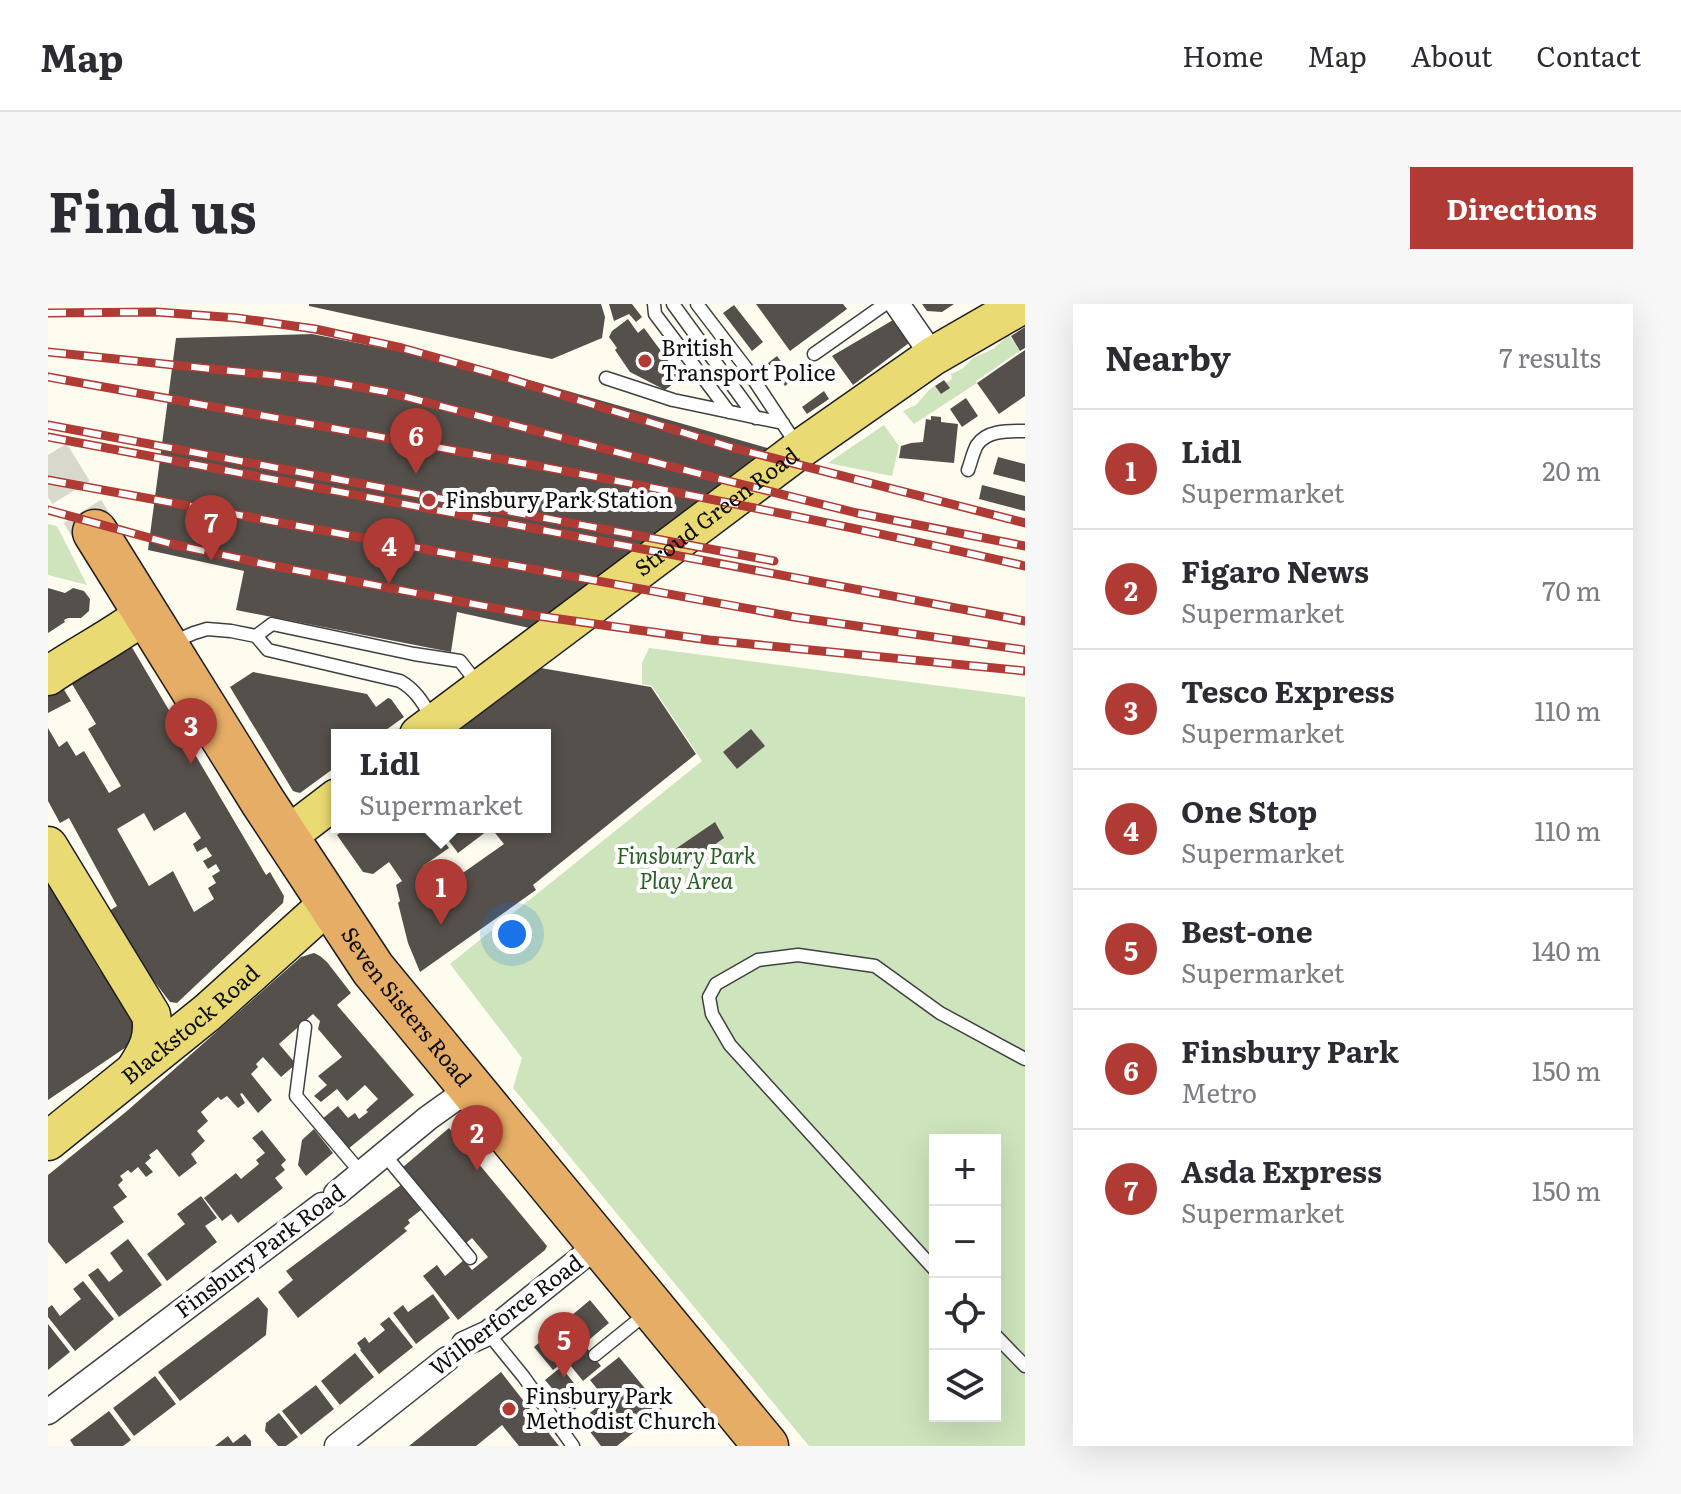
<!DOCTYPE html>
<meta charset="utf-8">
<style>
body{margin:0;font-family:Literata,serif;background:#f7f7f7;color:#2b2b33}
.controls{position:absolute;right:24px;bottom:24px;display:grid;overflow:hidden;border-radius:0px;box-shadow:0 8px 32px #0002}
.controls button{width:72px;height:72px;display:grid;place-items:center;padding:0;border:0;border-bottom:2px solid #e1e1e2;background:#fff;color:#2b2b33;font:40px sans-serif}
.you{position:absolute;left:464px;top:630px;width:28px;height:28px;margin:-20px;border:6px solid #fff;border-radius:50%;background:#1a73e8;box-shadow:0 0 0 12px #1a73e833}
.badge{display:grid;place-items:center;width:52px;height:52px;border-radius:50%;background:#af3b34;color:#fff;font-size:26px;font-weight:700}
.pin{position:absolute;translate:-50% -66px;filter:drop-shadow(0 2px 4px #0008)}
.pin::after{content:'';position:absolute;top:42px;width:28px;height:24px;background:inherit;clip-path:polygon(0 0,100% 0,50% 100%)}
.popup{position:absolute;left:283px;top:425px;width:220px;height:104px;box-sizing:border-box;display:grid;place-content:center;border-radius:0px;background:#fff;filter:drop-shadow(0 2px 6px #0005);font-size:26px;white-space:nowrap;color:#7c7c81}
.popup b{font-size:30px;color:#2b2b33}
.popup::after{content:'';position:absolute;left:50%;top:100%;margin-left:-16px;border:16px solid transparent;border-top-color:#fff}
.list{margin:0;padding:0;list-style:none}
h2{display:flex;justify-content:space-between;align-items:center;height:104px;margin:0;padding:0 32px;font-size:34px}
h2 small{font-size:26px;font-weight:400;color:#7c7c81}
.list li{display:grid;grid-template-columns:52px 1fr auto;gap:24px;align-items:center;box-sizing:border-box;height:120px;padding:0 32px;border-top:2px solid #e1e1e2}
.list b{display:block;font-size:30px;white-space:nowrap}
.list p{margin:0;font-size:26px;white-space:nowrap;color:#7c7c81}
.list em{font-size:26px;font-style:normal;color:#7c7c81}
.icon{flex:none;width:44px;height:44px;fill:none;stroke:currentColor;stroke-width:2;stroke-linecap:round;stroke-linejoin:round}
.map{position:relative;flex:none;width:977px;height:1142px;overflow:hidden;border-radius:0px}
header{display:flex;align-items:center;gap:48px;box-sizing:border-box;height:112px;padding:0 40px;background:#fff;border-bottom:2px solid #e1e1e2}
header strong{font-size:38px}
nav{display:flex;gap:44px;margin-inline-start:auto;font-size:28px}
.intro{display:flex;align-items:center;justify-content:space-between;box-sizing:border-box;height:192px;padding:0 48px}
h1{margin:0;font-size:56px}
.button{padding:20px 36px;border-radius:0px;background:#af3b34;color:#fff;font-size:28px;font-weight:700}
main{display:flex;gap:48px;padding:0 48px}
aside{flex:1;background:#fff;border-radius:0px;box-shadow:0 8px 32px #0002}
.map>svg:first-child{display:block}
.green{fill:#cde4bc;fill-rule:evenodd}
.building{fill:#55504b;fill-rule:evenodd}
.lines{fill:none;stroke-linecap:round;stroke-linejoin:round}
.highway-tunnel{stroke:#d9d8cd;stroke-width:44;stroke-dasharray:44 22;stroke-linecap:butt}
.lane-casing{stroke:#404040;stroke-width:15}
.street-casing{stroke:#404040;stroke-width:27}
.primary-casing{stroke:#1e1e1e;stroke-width:41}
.highway-casing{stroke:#1e1e1e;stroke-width:47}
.lane{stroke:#fff;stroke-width:12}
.street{stroke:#fff;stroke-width:24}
.primary{stroke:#eada73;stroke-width:38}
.highway{stroke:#e5ad66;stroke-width:44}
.rail-casing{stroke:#af3b34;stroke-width:9}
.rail{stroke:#fff;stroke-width:6;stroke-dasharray:18;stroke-linecap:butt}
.poi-dot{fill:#af3b34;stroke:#fff;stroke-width:3}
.labels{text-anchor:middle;stroke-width:8;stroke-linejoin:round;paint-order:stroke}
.poi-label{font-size:22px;fill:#0d0d0d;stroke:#fff;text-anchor:start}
.street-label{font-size:22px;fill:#0d0d0d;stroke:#fff}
.park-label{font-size:22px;font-style:italic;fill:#2a5e24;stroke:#fff}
</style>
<header>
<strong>Map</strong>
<nav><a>Home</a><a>Map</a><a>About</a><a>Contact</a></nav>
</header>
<div class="intro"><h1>Find us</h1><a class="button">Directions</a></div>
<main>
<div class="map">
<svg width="977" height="1142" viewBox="0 0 977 1142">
<rect width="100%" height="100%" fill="#fdfcef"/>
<path class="green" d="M961 31 972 47 928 77 929 79 866 120 855 107 868 101 882 85 887 82 893 90 898 79 904 75 903 70 914 65 925 54 945 45Z
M836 121 851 142 844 172 780 159Z
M0 220 9 222 39 281 0 271Z
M601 344 977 393V1142H761L465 784 474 754 402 660 654 457 604 382 594 380V359ZM887 836H947V1112H887Z"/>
<path class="building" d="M261 0H553L557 13 554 34 504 55 261 2Z
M561 0H584L594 13 588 18 581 10 566 17Z
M708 0H795L799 5 742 47Z
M874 0H906L894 8 879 7Z
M686 1 715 38 704 47 675 9Z
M580 15 590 29 596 24 633 74 617 86 582 68 567 46 569 44 561 33 564 27Z
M845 16 861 39 805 81 784 52Z
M977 23V44L972 47 963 32Z
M264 30 446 66 723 145 486 325 409 308 403 348 188 306 196 267 100 246 128 34Z
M977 46V92L951 110 929 79Z
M729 52 746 75 737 82 720 59Z
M896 76 902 84 893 90 887 82Z
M776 87 781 95 759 110 754 103Z
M918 94 930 112 914 123 902 105Z
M883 112 893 113V118L910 120 906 159 851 154 853 142 863 139 875 138 878 115 883 116Z
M950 153 977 160V178L945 170Z
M934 181 977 192V207L931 195Z
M0 284 17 289 25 284 36 287 42 295 41 307 33 314H20L16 316 17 318 0 329Z
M82 340 218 571 222 568 236 592 235 599 129 699 122 698 90 656 61 607 69 602 21 514 12 519 0 497V424L11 443 19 437 28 452 36 447 61 489 73 482 40 425 48 420 21 375ZM137 508 153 534 145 540 149 548 158 543 164 552 155 557 160 565 168 560 172 567 164 572 168 579 160 584 166 595 146 608 125 567 101 582 69 525 96 509 106 527Z
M493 364 603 383 648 450 485 581 488 586 372 668 360 639 350 599 352 597 348 581 354 577 341 558 325 570 315 568 289 531 299 523H497V431H397L477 372 479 374ZM443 524 456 540 392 585 375 562 401 544 391 530 394 528 410 549Z
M205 368 319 390 328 403 340 394 343 395 356 413 331 431H289V462L252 489 248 488 245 487 182 383Z
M13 381 23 397 0 409V392Z
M703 425 717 442 689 465 675 448Z
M667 518 676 534 632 565 620 550Z
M0 579 51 665 96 726 93 733 0 796Z
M266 649 272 652 279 658 303 689 289 701 366 791 300 845 274 815 290 802 300 814 307 809 311 815 320 808 318 806 330 795 317 781 299 797 289 785 273 798 266 792 279 781 270 772 294 753 270 725 272 717 265 710 231 740 248 760 233 773 215 753 208 760 210 763 203 770 224 796 210 809 194 789 192 790 197 799 190 804 179 792 173 796 170 793 153 808 160 817 149 827 157 837 143 850 149 859 131 873 109 845 101 851 103 854 97 859 105 868 98 873 90 863 83 869 80 866 72 872 75 876 70 881 79 893 65 903 76 918 18 960 0 938V871L79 807 253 653Z
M401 824 499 942 497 946 410 1016 375 972 389 961 397 972 416 956 424 966 440 953 424 934 417 940 355 863Z
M266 825 285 849 258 872 250 861 254 836Z
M214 826 238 856 233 861 237 866 227 874 235 884 190 919 183 910 174 917 156 894 188 869 193 875 211 860 208 856 217 849 204 834Z
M353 881 373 906 360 916 362 919 356 924 359 927 250 1014 230 988 245 976 238 967Z
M153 892 169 914 157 922 169 938 119 977 99 950 137 920 129 910Z
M80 935 114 981 71 1013 40 971 50 964 61 978 75 967 62 949Z
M35 977 66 1015 27 1047 0 1013V1004L4 1001 12 1012 33 995 25 985Z
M385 990 402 1014 368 1040 345 1009 355 1001 360 1008Z
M210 993 220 1005 218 1031 132 1097 110 1068Z
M542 996 561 1019 536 1040 553 1062 535 1077 518 1056 505 1066 486 1043Z
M341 1013 365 1043 331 1070 312 1046 313 1045 309 1039 317 1033 321 1039 337 1026 332 1020Z
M0 1020 22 1048 0 1066Z
M307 1049 326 1073 292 1101 273 1077Z
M571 1053 614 1105 569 1142H553L533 1116 558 1096 542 1076Z
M513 1063 539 1095 524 1108 497 1076Z
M453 1068 511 1142H471L454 1121 428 1142H361Z
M107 1072 128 1100 86 1132 65 1104Z
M268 1081 286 1105 253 1131 234 1107Z
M61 1107 83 1136 75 1142H26L22 1136Z
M231 1109 250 1133 238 1142H230L217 1127 218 1119Z
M197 1130 203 1137V1142H167L180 1132 185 1139Z"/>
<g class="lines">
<path class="highway-tunnel" d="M0 151 47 228"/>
<defs>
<path id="lane" d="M606 0 607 10 681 108
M625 0 708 114
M649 0 698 64 749 141
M766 50 837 0
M558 74 625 96 735 119
M920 166C923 158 925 148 929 141 939 126 961 127 977 127
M208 332 224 320 366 350 412 357 430 380
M125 338 146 329 159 325 183 327 208 332 220 346 352 377C368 386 375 399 384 414
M257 723 248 792 314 870
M336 850 422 954
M887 966 682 741 664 710 661 693 668 680 710 656 750 651 827 662 892 709 977 755
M440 1029 475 1072 525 1142
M947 1031 977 1062
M547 1051 600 1008"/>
<path id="street" d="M849 0 885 52
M288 890 380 814 422 784
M416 1040 440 1029 552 939
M0 1108 274 901
M289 1142 399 1055"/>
<g id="primary">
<path d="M0 372C32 350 67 333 98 309"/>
<path id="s1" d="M371 431 752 145 885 52 975 0"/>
<path d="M238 533 289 494"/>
<path d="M0 542 103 711C107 733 100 746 88 765"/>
<path id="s2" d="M0 837 160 708 281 599"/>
</g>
<g id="highway">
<path id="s3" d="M47 228 215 498 325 665 718 1142"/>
</g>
</defs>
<use href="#lane" class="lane-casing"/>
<use href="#street" class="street-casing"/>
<use href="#primary" class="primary-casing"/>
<use href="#highway" class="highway-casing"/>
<use href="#lane" class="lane"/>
<use href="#street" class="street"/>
<use href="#primary" class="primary"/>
<use href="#highway" class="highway"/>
<defs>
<path id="rail" d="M0 9 109 8 189 14 267 25 354 44 443 69 682 143 977 219
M0 48 271 76 339 88 656 171 809 209 977 242
M0 73C326 132 654 188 977 262
M0 121 726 257
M0 133 977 317
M0 176 746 313 977 346
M0 206 124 240 221 261 483 311 661 336 977 367"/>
</defs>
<use href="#rail" class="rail-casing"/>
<use href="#rail" class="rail"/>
</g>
<g class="poi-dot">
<circle cx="597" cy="57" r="8"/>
<circle cx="381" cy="196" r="8"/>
<circle cx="461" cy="1105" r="8"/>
</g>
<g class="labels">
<g class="poi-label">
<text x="613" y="52">British<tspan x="613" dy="25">Transport Police</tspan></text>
<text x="397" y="204">Finsbury Park Station</text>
<text x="477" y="1100">Finsbury Park<tspan x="477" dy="25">Methodist Church</tspan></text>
</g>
<g class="street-label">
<text dy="8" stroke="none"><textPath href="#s1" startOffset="372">Stroud Green Road</textPath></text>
<text dy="8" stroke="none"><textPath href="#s3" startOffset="568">Seven Sisters Road</textPath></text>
<text dy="8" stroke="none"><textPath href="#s2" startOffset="184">Blackstock Road</textPath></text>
<text transform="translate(212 947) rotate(-37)" y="8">Finsbury Park Road</text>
<text transform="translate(458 1011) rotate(-37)" y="8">Wilberforce Road</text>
</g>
<g class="park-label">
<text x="638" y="560">Finsbury Park<tspan x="638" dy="25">Play Area</tspan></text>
</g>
</g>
</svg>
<div class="controls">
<button>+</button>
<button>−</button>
<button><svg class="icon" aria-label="locate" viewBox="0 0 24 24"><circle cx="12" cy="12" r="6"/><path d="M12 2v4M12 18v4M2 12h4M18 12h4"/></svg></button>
<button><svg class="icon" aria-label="layers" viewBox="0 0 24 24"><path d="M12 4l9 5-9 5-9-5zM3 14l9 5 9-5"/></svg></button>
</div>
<div class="you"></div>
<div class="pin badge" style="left:393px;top:621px">1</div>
<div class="popup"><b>Lidl</b>Supermarket</div>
<div class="pin badge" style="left:429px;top:867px">2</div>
<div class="pin badge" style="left:143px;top:460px">3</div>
<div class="pin badge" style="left:341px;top:280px">4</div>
<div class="pin badge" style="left:516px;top:1074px">5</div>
<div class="pin badge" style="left:368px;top:170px">6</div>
<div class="pin badge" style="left:163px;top:257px">7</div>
</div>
<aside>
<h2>Nearby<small>7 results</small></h2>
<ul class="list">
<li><span class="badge">1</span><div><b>Lidl</b><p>Supermarket</p></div><em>20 m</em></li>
<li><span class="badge">2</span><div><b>Figaro News</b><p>Supermarket</p></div><em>70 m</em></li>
<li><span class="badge">3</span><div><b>Tesco Express</b><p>Supermarket</p></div><em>110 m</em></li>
<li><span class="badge">4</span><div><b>One Stop</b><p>Supermarket</p></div><em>110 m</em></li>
<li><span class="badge">5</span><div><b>Best-one</b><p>Supermarket</p></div><em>140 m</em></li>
<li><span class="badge">6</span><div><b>Finsbury Park</b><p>Metro</p></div><em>150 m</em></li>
<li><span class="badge">7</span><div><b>Asda Express</b><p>Supermarket</p></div><em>150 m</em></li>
</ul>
</aside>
</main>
